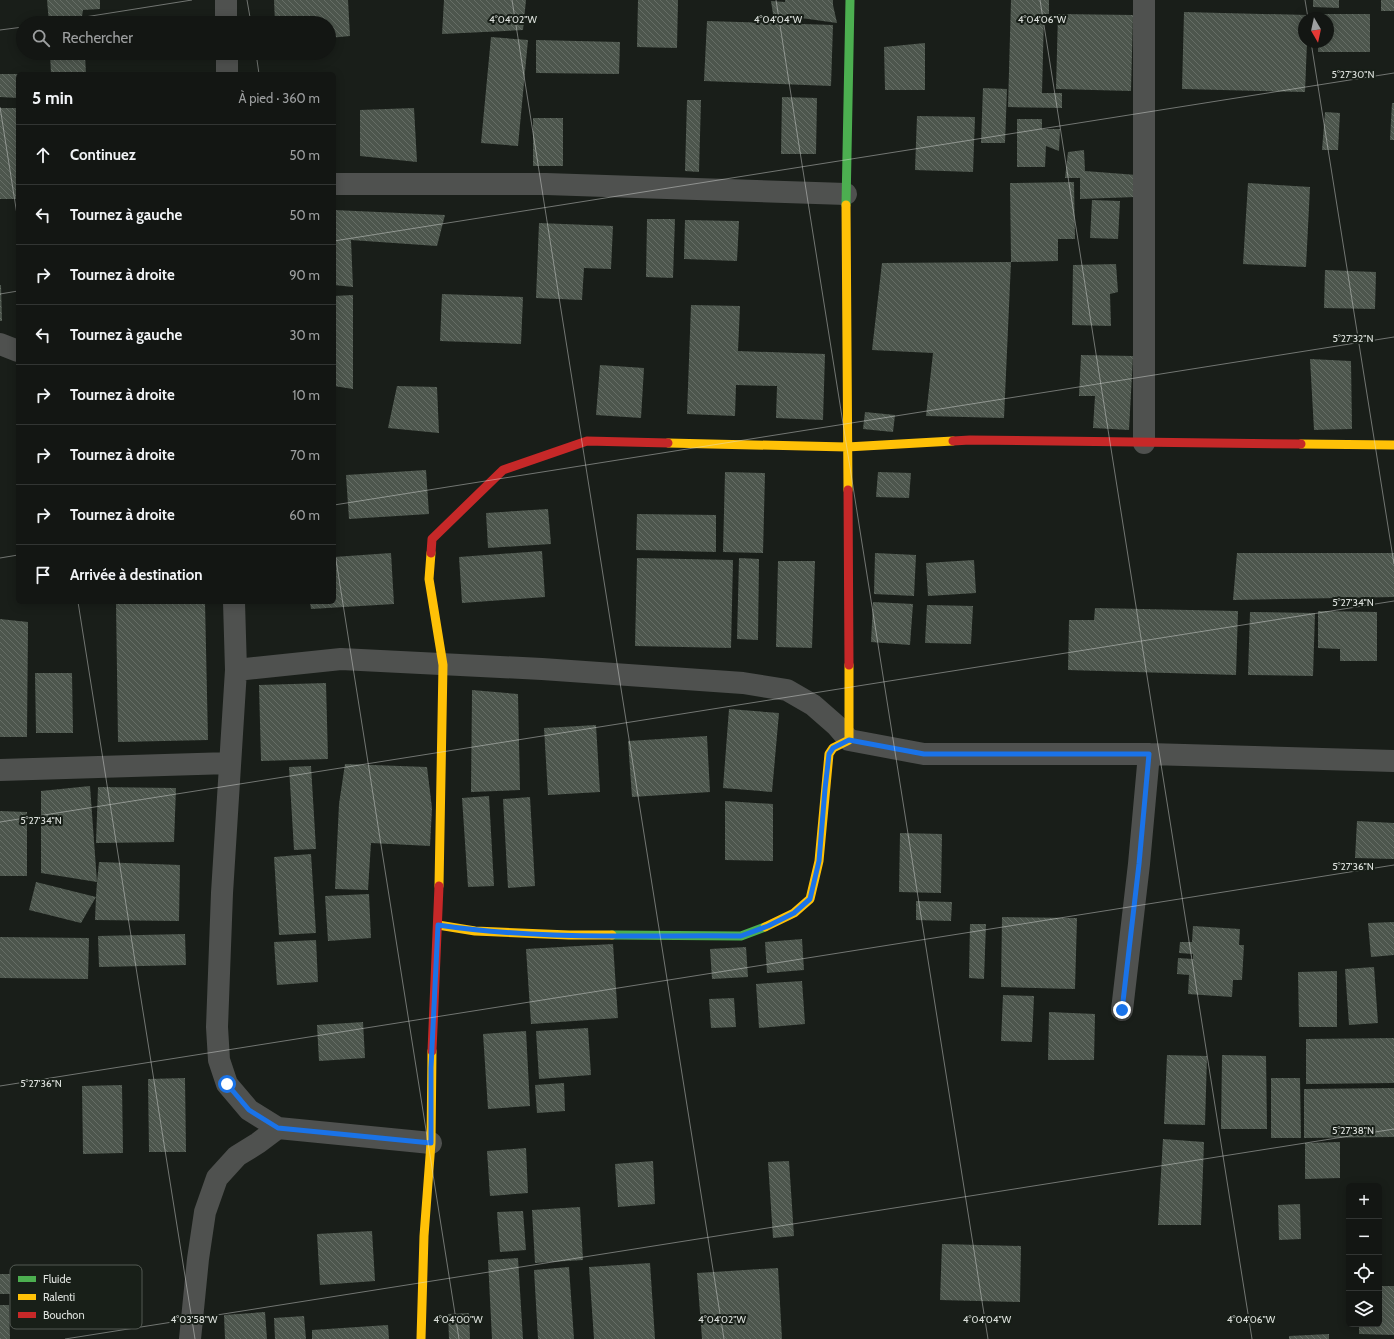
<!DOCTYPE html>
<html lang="fr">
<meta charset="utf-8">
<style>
body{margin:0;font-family:Cabin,sans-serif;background:#202321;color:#f1f3f6}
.controls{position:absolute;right:12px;bottom:12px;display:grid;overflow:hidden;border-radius:6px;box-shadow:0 2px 10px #0003}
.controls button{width:36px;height:36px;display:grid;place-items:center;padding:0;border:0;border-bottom:1px solid #323533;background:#131613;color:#f1f3f6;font:20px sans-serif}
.compass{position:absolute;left:1298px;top:12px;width:36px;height:36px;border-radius:50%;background:#131613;box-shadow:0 2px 10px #0003;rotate:171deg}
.stop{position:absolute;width:12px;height:12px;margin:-9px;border:3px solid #1a73e8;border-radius:50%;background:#fff}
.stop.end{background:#1a73e8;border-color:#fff;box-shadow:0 1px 4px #0008}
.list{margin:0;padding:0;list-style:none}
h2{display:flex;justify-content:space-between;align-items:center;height:52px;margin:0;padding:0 16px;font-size:17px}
h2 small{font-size:13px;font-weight:400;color:#9d9fa0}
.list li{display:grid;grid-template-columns:26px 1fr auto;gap:12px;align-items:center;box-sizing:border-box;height:60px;padding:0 16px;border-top:1px solid #323533}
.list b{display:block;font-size:15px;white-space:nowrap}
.list em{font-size:13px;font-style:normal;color:#9d9fa0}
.icon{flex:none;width:22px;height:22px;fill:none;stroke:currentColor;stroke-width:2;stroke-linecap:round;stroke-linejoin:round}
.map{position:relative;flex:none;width:1394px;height:1339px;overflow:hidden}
.search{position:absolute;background:#131613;box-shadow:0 2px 10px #0003;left:16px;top:16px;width:320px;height:44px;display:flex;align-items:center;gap:10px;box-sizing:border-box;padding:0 14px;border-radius:22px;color:#9d9fa0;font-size:15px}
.panel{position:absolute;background:#131613;box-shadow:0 2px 10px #0003;left:16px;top:72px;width:320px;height:532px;border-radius:6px}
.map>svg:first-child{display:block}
.building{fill:url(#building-back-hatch)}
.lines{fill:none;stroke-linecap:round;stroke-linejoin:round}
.street{stroke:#4f514f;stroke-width:22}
.fast{stroke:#4caf50;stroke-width:9}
.slow{stroke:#ffc107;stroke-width:9}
.jam{stroke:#c62828;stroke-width:9}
.route{stroke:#1a73e8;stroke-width:5}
.ticks{fill:none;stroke:#dde1dd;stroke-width:1;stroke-opacity:0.45}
.key{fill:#181f18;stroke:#535953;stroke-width:1}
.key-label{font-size:11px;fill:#dde1dd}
.ticks-label{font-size:10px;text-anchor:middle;fill:#dde1dd;stroke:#181f18;stroke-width:4;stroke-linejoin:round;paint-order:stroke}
</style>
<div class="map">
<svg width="1394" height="1339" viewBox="0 0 1394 1339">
<defs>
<pattern id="building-back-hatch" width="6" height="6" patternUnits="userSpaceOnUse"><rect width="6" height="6" fill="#4d564d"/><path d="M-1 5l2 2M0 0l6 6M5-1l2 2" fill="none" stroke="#666e66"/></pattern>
</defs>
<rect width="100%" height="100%" fill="#191e19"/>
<path class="building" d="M47 0H100V9L83 10 81 23H49Z
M274 0H348L350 36 329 38V23H275Z
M444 0H526L523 30 442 34Z
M638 0H678L677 48 637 47Z
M785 0H833V5L837 23 773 14 771 1 785 2Z
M1011 0H1049V14H1044L1042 93H1062V108L1008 107Z
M1313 0H1339V8L1313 7Z
M1381 0H1394V11H1381Z
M1184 12 1308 15 1307 18H1304V42H1307L1305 92 1182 89Z
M1058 14 1133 15 1131 91 1056 89Z
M1318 14H1370V52H1318V42H1328V18H1318Z
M707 21 833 25 831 86 704 81Z
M491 37 528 40 518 146 481 143Z
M536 40 620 42 619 74 536 73Z
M925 43V90H885L884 47Z
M50 53H95V55H85L86 74H51Z
M0 74H18V98L0 97Z
M983 88 1007 89 1005 143H981Z
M782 97 817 98 816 154H781Z
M687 100H701L699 172 685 171Z
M1392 103H1394V140H1390Z
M0 108H18V199H0Z
M414 108 417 162 360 156V110Z
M1325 112 1340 113 1338 150H1322Z
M917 116 975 117 973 172 915 170Z
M533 118H563V166H533Z
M1017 119H1042V129H1060L1059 151 1046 146 1045 167H1017Z
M1084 150 1085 171 1137 175 1136 197 1080 199V178H1065L1068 152Z
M1074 182 1075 239H1058V261L1011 262 1010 183Z
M1248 183 1310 187 1306 267 1243 264Z
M1092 200 1120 201 1118 239 1090 238Z
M334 210 445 215 437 246 351 240 353 287 334 285Z
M647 219H675L673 278 646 277Z
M685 220 739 221 737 261 684 259Z
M539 223 613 226 611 269 584 268 582 300 536 298Z
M1011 262 1004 418 926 416 933 353 872 350 882 263Z
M1116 264 1118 292 1110 294 1111 326 1072 325 1073 265Z
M1325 270 1376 272 1375 309 1324 308Z
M0 285H1L2 321H0Z
M442 294 523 297 521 344 440 341Z
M353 295V389L334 386V296Z
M691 305 740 306 738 351 825 354 823 420 776 418 777 386 736 385 735 416 687 414Z
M1081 355 1133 356 1129 430 1093 428 1095 396H1079Z
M1310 359 1351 361 1352 429 1314 430Z
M600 365 644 368 641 418 596 415Z
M397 386 437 387 439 433 388 428Z
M865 412 895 415 893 432 863 429Z
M426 470 429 514 349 519 346 475Z
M725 472 765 473 763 553 723 552Z
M878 472 911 473 909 498 876 497Z
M548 509 551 544 488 548 486 513Z
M637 514 716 515V552L636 550Z
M542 551 545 597 462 603 459 557Z
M391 553 394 604 311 609 310 602H334V557Z
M875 553 916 555 914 596 874 594Z
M1237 553H1394V597L1233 600Z
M637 558 733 560 731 648 635 646Z
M739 558 759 559 758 640 737 639Z
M974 560 976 593 928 596 926 563Z
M778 561H815L812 648 776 647Z
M116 602H205L208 740 118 742Z
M873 602 913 604 910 645 871 642Z
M927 605 973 606 971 644 925 643Z
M1095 608 1238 611 1236 675 1068 670 1069 620H1094Z
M1318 611 1377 612V661H1340V649L1318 648Z
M1250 612 1315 613 1313 676 1248 675Z
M0 619 28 622 27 737H0Z
M35 673H72L73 733H36Z
M326 683 328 759 261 761 259 685Z
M472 690 518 694 520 790 471 792Z
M729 709 779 713 772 792 723 788Z
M596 725 600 792 548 795 544 728Z
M707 736 710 792 632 797 628 741Z
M345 764 427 767 432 808 430 846 371 843 368 890 335 889 339 804Z
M311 766 316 849 294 850 289 767Z
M90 786 97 882 99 862 180 865 179 921 95 920 96 897 81 923 29 910 36 882 96 897 97 882 41 873V791Z
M98 787 176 788 174 842 96 843Z
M489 796 494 886 468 887 462 798Z
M530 797 535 886 508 888 503 799Z
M725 801 773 804V861L725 860Z
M0 811 27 812V876H0Z
M1357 821 1394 823V859L1355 858Z
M900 833 942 834 941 893 899 892Z
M311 854 316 933 279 935 274 857Z
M369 894 371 938 328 941 325 896Z
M916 901 952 902 951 921 916 920Z
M1002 917 1077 918 1075 989 1001 987Z
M1394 922V955L1371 957 1368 923Z
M970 924H986L984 979 969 978Z
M1193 926 1240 929 1239 945H1244L1242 980H1233L1232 997 1188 994 1189 975 1177 974 1178 958 1193 959V954L1179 953 1180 942H1192Z
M185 934 186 965 99 967 98 936Z
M0 937 89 938 88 979 0 978Z
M802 939 804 970 767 973 765 942Z
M316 940 318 982 277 985 274 942Z
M613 944 618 1018 531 1024 526 949Z
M746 947 748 977 712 979 710 949Z
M1374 967 1378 1023 1349 1025 1345 969Z
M1337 971V1027H1299L1298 972Z
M802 981 805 1024 759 1028 756 984Z
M1003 995 1034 996 1032 1042 1001 1041Z
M734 998 736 1027 711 1028 709 999Z
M1049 1012 1095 1014 1094 1060H1048Z
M363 1022 365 1058 319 1061 317 1025Z
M588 1028 591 1075 539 1079 536 1031Z
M526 1031 530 1106 488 1109 483 1034Z
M1394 1038V1083L1306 1084V1039Z
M1167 1055 1207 1056 1205 1125 1164 1124Z
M1222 1055 1266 1056 1267 1129H1221Z
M185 1078 186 1152H149L148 1079Z
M1271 1078H1300L1301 1138H1271Z
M564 1083 565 1111 537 1113 535 1085Z
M122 1085 123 1153 83 1154 82 1086Z
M1394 1088V1137L1304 1138V1089Z
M1163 1139 1204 1142 1201 1225H1158Z
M1340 1142V1178L1305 1179V1143Z
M526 1148 528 1193 490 1196 487 1151Z
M653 1161 655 1204 618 1207 615 1164Z
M789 1161 794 1236 773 1238 768 1162Z
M1300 1204 1301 1239 1279 1240 1278 1205Z
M580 1207 583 1260 535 1263 532 1210Z
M523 1211 526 1250 500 1252 497 1212Z
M372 1231 375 1281 320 1285 317 1234Z
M942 1244 1021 1246 1020 1302 940 1300Z
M518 1258 523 1339H492L488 1260Z
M650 1263 655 1339H594L589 1267Z
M569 1267 574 1339H538L534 1270Z
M778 1268 782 1339H702L697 1273Z
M0 1274H13L14 1294H0Z
M1379 1286H1394V1335L1359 1334V1324H1379Z
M0 1305H9L10 1339H0Z
M265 1312 267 1339H225L224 1315Z
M469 1313 470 1339H449L448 1314Z
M304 1316 306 1339H275L274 1318Z
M388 1325 389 1339H312V1330Z
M1329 1334V1339H1289V1336Z"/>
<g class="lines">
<path class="street" d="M226 0V23
M1144 0V443
M227 53V74
M334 184H546L846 194
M0 344 18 351
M234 602 236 670 222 893 217 1027 219 1060 227 1084 249 1110 278 1128 431 1143
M236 670 341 659 542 669 743 683 787 690 813 705 837 726 849 740 924 754H1149L1394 761
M0 770 230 763
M1122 1010 1139 864 1149 754
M190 1339 198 1259 205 1212 217 1178 237 1156 258 1143 278 1128"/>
<path class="fast" d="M846 205 850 0
M612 935 741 936 765 927"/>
<path class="slow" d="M846 205 848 490
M668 443 847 447 953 441
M1301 444 1394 445
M431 553 429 579 443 665 439 886
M438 925 475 931 569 935H612
M765 927 794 913 810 899 819 861 829 754 833 748 849 740V665
M421 1339 424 1236 431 1143 432 1051"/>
<path class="jam" d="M953 441 970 440 1301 444
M848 490 849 665
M431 553 432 539 503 470 587 441 668 443
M432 1051 439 886"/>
</g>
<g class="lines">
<path class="route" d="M227 1084 249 1110 278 1128 431 1143V1068L438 925C537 940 641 935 741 936L768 926 794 913 810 899 819 861 825 789 829 754 833 748 849 740 924 754H1149L1139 864 1122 1010"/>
</g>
<path class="ticks" d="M247 0 251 23M512 0 724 1339M776 0 988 1339M1040 0 1252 1339M1305 0 1308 18M47 23 192 0M0 30 23 27M1311 42 1394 564M256 53 259 74M0 107 18 221M334 241 1394 73M0 294 18 291M334 505 1394 337M334 547 459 1339M0 558 18 555M78 602 195 1339M0 822 1394 601M0 1086 1394 865M65 1339 1394 1129"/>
<rect x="10" y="1265" width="132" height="64" rx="6" class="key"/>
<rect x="18" y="1276" width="18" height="6" fill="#4caf50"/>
<rect x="18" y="1294" width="18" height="6" fill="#ffc107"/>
<rect x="18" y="1312" width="18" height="6" fill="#c62828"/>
<g class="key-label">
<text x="43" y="1283">Fluide</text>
<text x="43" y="1301">Ralenti</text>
<text x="43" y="1319">Bouchon</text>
</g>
<g class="ticks-label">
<text x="513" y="23">4°04'02"W</text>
<text x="778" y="23">4°04'04"W</text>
<text x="1042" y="23">4°04'06"W</text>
<text x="1353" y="78">5°27'30"N</text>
<text x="1353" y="342">5°27'32"N</text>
<text x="1353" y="606">5°27'34"N</text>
<text x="41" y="824">5°27'34"N</text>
<text x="1353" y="870">5°27'36"N</text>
<text x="41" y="1087">5°27'36"N</text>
<text x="1353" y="1134">5°27'38"N</text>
<text x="194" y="1323">4°03'58"W</text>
<text x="458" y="1323">4°04'00"W</text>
<text x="722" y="1323">4°04'02"W</text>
<text x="987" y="1323">4°04'04"W</text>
<text x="1251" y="1323">4°04'06"W</text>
</g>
</svg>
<div class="controls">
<button>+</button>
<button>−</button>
<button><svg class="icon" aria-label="locate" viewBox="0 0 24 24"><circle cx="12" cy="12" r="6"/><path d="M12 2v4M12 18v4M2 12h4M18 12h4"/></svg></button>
<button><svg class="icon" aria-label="layers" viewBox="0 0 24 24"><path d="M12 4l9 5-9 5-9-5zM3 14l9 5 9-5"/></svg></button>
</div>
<svg class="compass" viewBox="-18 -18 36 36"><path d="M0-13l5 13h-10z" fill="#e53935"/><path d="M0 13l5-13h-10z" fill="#9d9fa0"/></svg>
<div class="stop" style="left:227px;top:1084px"></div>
<div class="stop end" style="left:1122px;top:1010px"></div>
<div class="search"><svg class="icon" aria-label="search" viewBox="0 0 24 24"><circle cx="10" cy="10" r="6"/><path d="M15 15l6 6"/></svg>Rechercher</div>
<section class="panel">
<h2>5 min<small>À pied · 360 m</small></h2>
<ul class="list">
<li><svg class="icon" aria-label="ahead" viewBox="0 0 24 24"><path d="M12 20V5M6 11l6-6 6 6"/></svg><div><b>Continuez</b></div><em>50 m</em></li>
<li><svg class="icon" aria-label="left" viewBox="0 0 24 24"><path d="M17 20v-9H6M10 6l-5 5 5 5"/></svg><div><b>Tournez à gauche</b></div><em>50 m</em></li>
<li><svg class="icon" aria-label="right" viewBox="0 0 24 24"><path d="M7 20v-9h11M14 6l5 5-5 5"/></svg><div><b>Tournez à droite</b></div><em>90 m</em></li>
<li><svg class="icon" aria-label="left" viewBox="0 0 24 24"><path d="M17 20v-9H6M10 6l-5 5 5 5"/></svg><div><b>Tournez à gauche</b></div><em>30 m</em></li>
<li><svg class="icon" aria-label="right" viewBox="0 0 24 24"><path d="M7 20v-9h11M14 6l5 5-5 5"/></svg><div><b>Tournez à droite</b></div><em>10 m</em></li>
<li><svg class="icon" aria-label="right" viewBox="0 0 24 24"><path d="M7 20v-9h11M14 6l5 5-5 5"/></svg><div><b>Tournez à droite</b></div><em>70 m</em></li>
<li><svg class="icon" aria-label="right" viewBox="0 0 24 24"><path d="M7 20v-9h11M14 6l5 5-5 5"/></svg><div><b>Tournez à droite</b></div><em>60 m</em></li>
<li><svg class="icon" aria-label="arrive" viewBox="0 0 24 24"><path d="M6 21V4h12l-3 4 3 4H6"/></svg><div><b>Arrivée à destination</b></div></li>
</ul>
</section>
</div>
